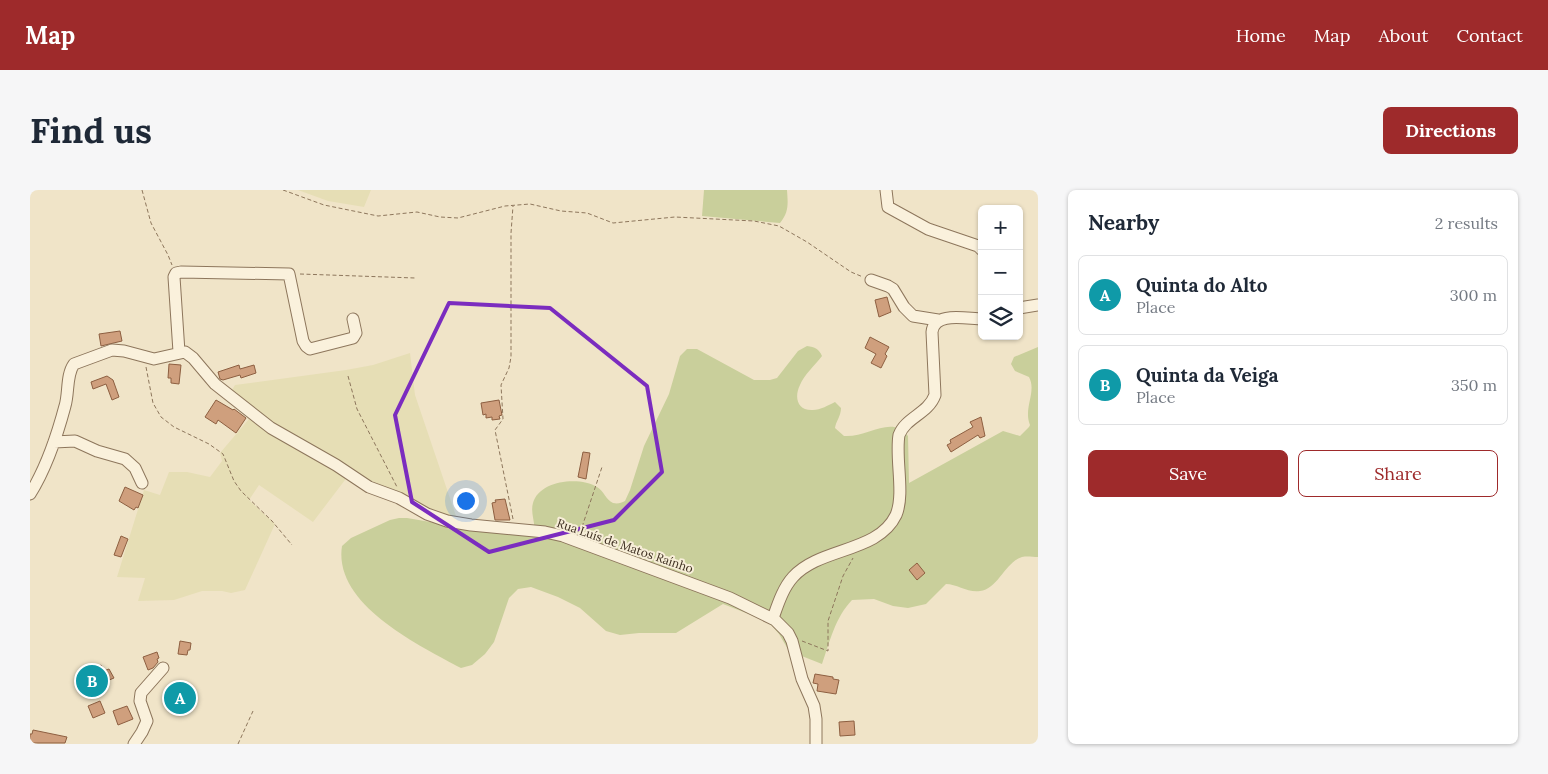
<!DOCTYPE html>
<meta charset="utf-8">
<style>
body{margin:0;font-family:Lora,serif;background:#f6f6f7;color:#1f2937}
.controls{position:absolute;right:15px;top:15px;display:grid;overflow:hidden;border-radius:8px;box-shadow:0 1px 4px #0004}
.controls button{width:45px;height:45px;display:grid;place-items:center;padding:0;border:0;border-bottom:1px solid #e0e1e3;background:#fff;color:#1f2937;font:25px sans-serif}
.you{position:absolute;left:435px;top:310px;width:18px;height:18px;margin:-12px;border:4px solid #fff;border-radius:50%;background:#1a73e8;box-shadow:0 0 0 8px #1a73e833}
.badge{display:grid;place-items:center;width:32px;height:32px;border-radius:50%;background:#9e2a2b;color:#fff;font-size:16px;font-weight:700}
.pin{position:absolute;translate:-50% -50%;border:2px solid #fff;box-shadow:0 1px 5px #0006}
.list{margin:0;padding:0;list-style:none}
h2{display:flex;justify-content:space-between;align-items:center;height:65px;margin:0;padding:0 20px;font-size:21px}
h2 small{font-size:16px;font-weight:400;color:#747a83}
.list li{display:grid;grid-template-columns:32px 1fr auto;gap:15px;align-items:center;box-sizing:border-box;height:80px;margin:0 10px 10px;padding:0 10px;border:1px solid #e0e1e3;border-radius:8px}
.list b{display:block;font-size:19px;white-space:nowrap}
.list p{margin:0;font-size:16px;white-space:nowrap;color:#747a83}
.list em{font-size:16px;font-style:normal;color:#747a83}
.actions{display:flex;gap:10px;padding:15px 20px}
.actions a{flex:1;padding:11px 0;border:1px solid #9e2a2b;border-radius:8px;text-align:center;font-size:18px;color:#9e2a2b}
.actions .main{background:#9e2a2b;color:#fff}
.icon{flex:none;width:28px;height:28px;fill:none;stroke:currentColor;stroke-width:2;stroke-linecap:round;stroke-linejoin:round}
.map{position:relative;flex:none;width:1008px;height:554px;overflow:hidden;border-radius:8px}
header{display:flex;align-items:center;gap:30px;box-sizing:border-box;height:70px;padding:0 25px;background:#9e2a2b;color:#fff}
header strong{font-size:24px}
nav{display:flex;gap:28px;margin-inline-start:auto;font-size:18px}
.intro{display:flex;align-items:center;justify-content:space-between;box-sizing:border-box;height:120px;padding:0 30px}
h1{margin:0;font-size:35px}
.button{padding:12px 22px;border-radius:8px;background:#9e2a2b;color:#fff;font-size:18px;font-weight:700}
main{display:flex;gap:30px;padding:0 30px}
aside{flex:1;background:#fff;border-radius:8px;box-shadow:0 1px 4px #0004}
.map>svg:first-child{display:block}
.farmland{fill:#e6deb5}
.green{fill:#c9cf9b}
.building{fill:#cf9f7d;stroke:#8d5f41}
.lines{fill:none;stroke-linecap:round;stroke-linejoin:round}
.minor-casing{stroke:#8d765c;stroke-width:13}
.path{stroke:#8d765c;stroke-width:1;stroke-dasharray:4 2.5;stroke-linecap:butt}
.minor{stroke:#faf1dc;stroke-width:11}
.marked{fill:none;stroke:#7b2cbf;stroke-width:4;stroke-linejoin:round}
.labels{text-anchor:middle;stroke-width:4;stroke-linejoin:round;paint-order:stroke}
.street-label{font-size:12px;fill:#3d2e20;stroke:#f7eed8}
</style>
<header>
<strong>Map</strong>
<nav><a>Home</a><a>Map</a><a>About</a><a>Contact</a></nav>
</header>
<div class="intro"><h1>Find us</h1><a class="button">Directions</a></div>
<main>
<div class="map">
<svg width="1008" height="554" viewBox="0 0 1008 554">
<rect width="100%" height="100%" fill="#f0e4c8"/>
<path class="farmland" d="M268 0H341L334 17 298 11Z
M380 163 385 205 427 329 403 323 318 286 283 332 229 295 219 310 245 334 215 400 201 403 192 401H172L144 410 108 411 115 388 87 387 114 300 130 305 139 282H157L180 287 192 271 190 263 225 222 201 202 205 195 316 180 343 175Z"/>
<path class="green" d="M674 0H757C758 14 759 22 750 33L672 26Z
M777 156C785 157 789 159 792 166 785 175 774 185 770 195 764 207 767 221 783 220 790 220 799 215 805 212L811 218C811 226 806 231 805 238L814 246C837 248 862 224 878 246L879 293 973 241 990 246 999 237 1000 235C993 218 1007 202 999 187L985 181 981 174 984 167 1008 157V367C1003 367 997 366 992 367 975 372 968 399 950 401 938 403 927 394 916 394L896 414 878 418 863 416 844 409 822 410C805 428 800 451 792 474L759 461 749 444 742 436 734 430 693 414 646 443H609L590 445 576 441 550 418 528 407 501 397 488 399 479 408 464 452 455 464 442 475 431 478C388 455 303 414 312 356L321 348 360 330 369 328H377L412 334 504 343C506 333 500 323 503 313 509 290 550 286 567 297 574 301 576 310 583 313 588 314 591 313 595 311L600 300 614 256 639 204 650 166 657 159H667L724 190H740L747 188 768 161Z"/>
<path class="building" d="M857 107 861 122 849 127 845 110Z
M90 141 92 151 71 156 69 144Z
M840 147 859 157 855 164 857 166 851 178 841 173 846 164 835 158Z
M139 174 151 175 149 194 141 193V188H138Z
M209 175 210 179 224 175 226 183 211 188 210 185 193 190 190 189 188 182Z
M77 186 83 190 89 207 82 210 76 194 63 199 61 192Z
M186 210 203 220 204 219 216 228 206 243 188 230 186 234 175 227Z
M469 210 472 225 469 226 470 229 462 230V227L456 228V224L453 225 451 213Z
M951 227 955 246 950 248 948 245 921 262 917 255 921 253 920 250 943 237 940 232Z
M553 262 560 263 556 289 548 287Z
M95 297 113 305 108 318 106 317 104 320 89 311Z
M475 309 480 330H465L462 313 466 312 465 310Z
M91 346 98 349 91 367 84 365Z
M887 373 895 383 887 390 879 380Z
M150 451 161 453 160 460H158L157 465 148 464Z
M127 462 129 468 127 469 128 472 123 478 118 480 113 467Z
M71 475 74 481 79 479 84 488 72 493 73 496 54 505 47 490Z
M785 484 803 487V489L809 490 806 504 787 501 788 494 783 493Z
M145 500 159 505 154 517 141 512Z
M70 511 75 523 63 528 58 516Z
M97 516 103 529 88 535 83 521Z
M824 531 825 545 810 546 809 532Z
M3 540 37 547 35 553H0V544H2Z"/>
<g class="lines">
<defs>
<path id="minor" d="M856 0 858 17 898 39 948 56 952 60
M841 90 858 96 863 99 874 117 883 126 908 130
M989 118 1008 115
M149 162 144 87 146 83 151 82 259 84 273 151 276 156 280 159 323 148 326 143 323 129
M24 252 45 251 67 261 95 269 105 278 112 293
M0 304C17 277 27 246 35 216 39 203 36 185 44 174L82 160 94 161 124 169 155 162 163 168 185 194 241 238 306 275 339 297 369 308 397 324 417 331 441 335 515 342 533 346 700 408 745 430 758 443 762 451 772 489 784 516 786 529V554
M743 428C748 414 753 398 763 387 790 357 848 363 866 325 875 304 865 268 869 245 876 227 898 224 905 205L902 142C904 121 937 129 952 129
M104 554 112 542 117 531 110 511 111 503 133 478"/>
</defs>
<use href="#minor" class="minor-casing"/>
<path class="path" d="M112 0 121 33 138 65 142 75
M253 0 294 15 348 26 387 22 410 27 428 28 475 16 500 14 531 21 557 23 583 33 645 27 724 31 749 36 777 52 821 82 833 87
M270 84 385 88
M116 177 123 213 131 227 144 237 179 254 193 264 204 291 211 301 242 331 262 355
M318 186 327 219 367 297
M483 329 465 240 473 229 471 195 479 178 481 167V43L483 16
M550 343 572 277
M772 451 798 461V431L813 386 823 368
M208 554 223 521"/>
<use href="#minor" class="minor"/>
</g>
<path class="marked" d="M419 113 520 118 617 196 632 282 584 330 459 362 382 312 365 225Z"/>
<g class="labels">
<g class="street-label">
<text transform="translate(595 356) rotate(19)" y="4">Rua Luís de Matos Raínho</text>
</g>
</g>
</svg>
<div class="controls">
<button>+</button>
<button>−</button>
<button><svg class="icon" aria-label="layers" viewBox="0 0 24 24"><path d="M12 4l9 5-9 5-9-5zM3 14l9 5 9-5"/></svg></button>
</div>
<div class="you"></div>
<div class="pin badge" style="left:150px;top:508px;background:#0f9aa8">A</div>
<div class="pin badge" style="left:62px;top:491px;background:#0f9aa8">B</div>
</div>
<aside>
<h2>Nearby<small>2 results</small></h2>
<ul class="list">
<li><span class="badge" style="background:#0f9aa8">A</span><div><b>Quinta do Alto</b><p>Place</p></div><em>300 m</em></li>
<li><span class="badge" style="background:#0f9aa8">B</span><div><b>Quinta da Veiga</b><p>Place</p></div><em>350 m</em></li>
</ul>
<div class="actions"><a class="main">Save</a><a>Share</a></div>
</aside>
</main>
